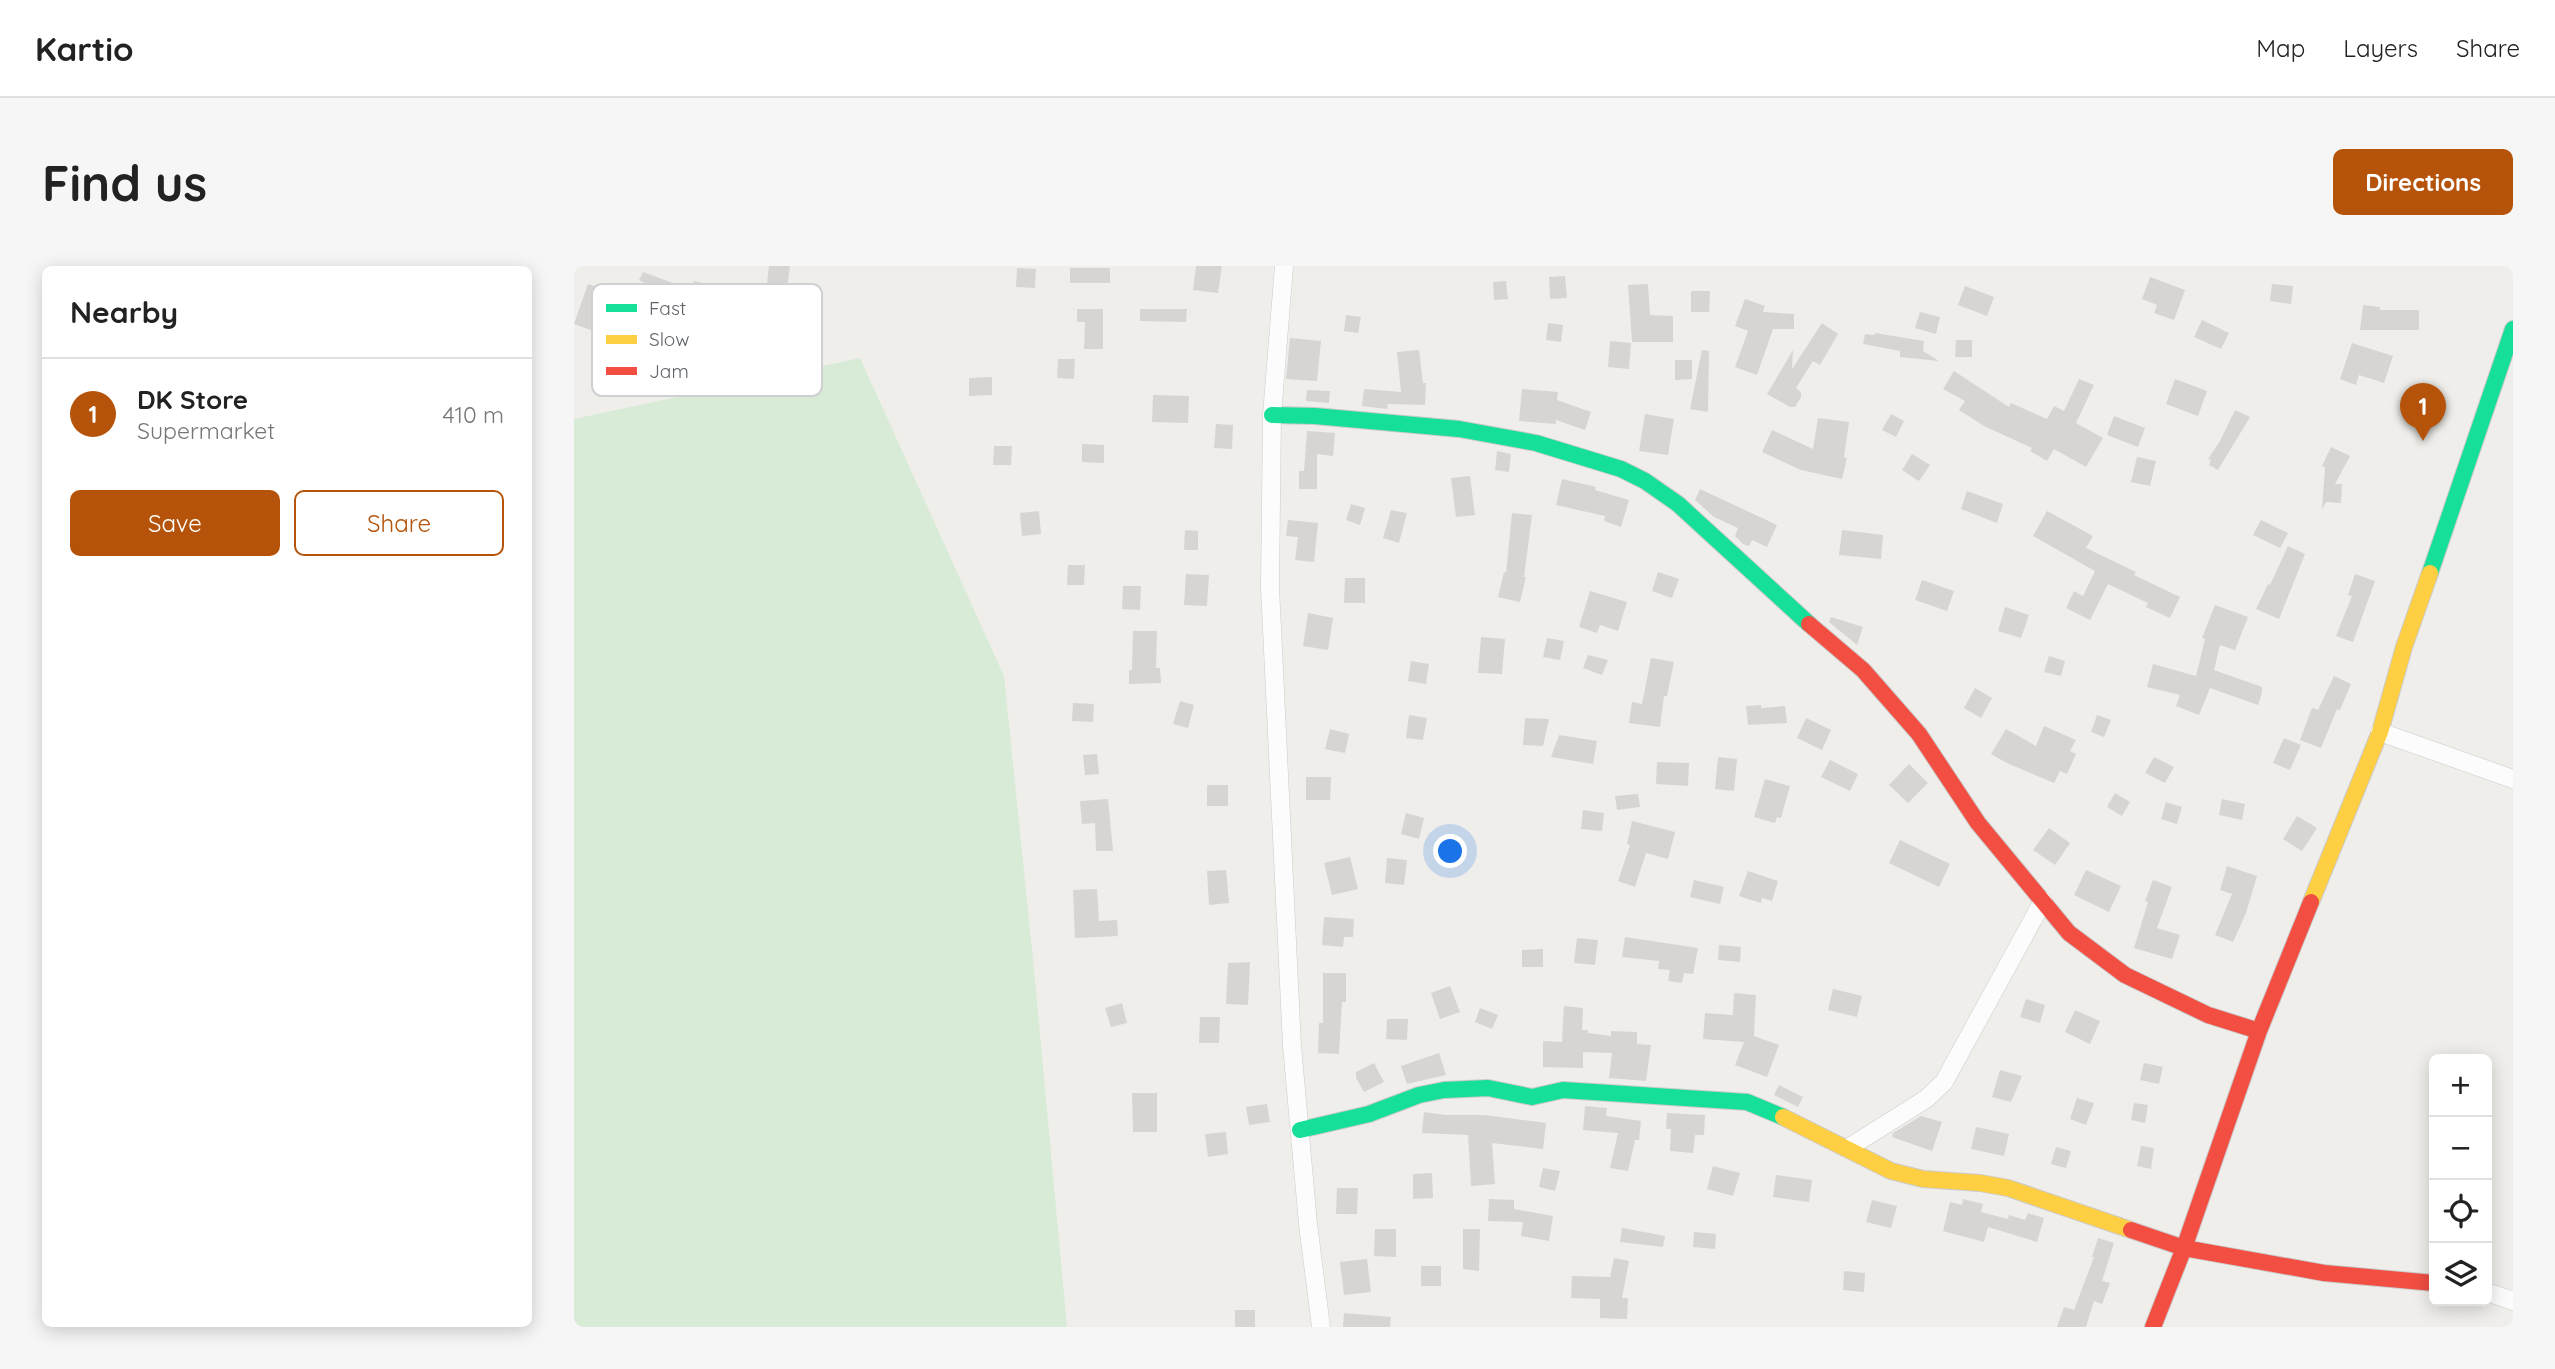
<!DOCTYPE html>
<meta charset="utf-8">
<style>
body{margin:0;font-family:Quicksand,sans-serif;background:#f6f6f6;color:#222}
.controls{position:absolute;right:21px;bottom:21px;display:grid;overflow:hidden;border-radius:10px;box-shadow:0 4px 18px #0003}
.controls button{width:63px;height:63px;display:grid;place-items:center;padding:0;border:0;border-bottom:2px solid #e0e0e0;background:#fff;color:#222;font:35px sans-serif}
.you{position:absolute;left:877px;top:586px;width:24px;height:24px;margin:-18px;border:5px solid #fff;border-radius:50%;background:#1a73e8;box-shadow:0 0 0 10px #1a73e833}
.badge{display:grid;place-items:center;width:46px;height:46px;border-radius:50%;background:#b45309;color:#fff;font-size:23px;font-weight:700}
.pin{position:absolute;translate:-50% -58px;filter:drop-shadow(0 2px 4px #0008)}
.pin::after{content:'';position:absolute;top:37px;width:24px;height:21px;background:inherit;clip-path:polygon(0 0,100% 0,50% 100%)}
.list{margin:0;padding:0;list-style:none}
h2{display:flex;justify-content:space-between;align-items:center;height:91px;margin:0;padding:0 28px;font-size:30px}
h2 small{font-size:23px;font-weight:400;color:#767676}
.list li{display:grid;grid-template-columns:46px 1fr auto;gap:21px;align-items:center;box-sizing:border-box;height:112px;padding:0 28px;border-top:2px solid #e0e0e0}
.list b{display:block;font-size:26px;white-space:nowrap}
.list p{margin:0;font-size:23px;white-space:nowrap;color:#767676}
.list em{font-size:23px;font-style:normal;color:#767676}
.actions{display:flex;gap:14px;padding:21px 28px}
.actions a{flex:1;padding:16px 0;border:2px solid #b45309;border-radius:10px;text-align:center;font-size:24px;color:#b45309}
.actions .main{background:#b45309;color:#fff}
.icon{flex:none;width:38px;height:38px;fill:none;stroke:currentColor;stroke-width:2;stroke-linecap:round;stroke-linejoin:round}
.map{position:relative;flex:none;width:1939px;height:1061px;overflow:hidden;border-radius:10px}
header{display:flex;align-items:center;gap:42px;box-sizing:border-box;height:98px;padding:0 35px;background:#fff;border-bottom:2px solid #e0e0e0}
header strong{font-size:33px}
nav{display:flex;gap:38px;margin-inline-start:auto;font-size:24px}
.intro{display:flex;align-items:center;justify-content:space-between;box-sizing:border-box;height:168px;padding:0 42px}
h1{margin:0;font-size:49px}
.button{padding:18px 32px;border-radius:10px;background:#b45309;color:#fff;font-size:24px;font-weight:700}
main{display:flex;gap:42px;padding:0 42px}
aside{flex:1;background:#fff;border-radius:10px;box-shadow:0 4px 18px #0003}
.map>svg:first-child{display:block}
.green{fill:#d8ebd6}
.building{fill:#d6d5d3}
.lines{fill:none;stroke-linecap:round;stroke-linejoin:round}
.street-casing{stroke:#cbcccc;stroke-width:19}
.fast-casing{stroke:#cacacb;stroke-width:18}
.slow-casing{stroke:#cacacb;stroke-width:18}
.jam-casing{stroke:#cacacb;stroke-width:18}
.street{stroke:#fdfcfc;stroke-width:18}
.fast{stroke:#16e098;stroke-width:16}
.slow{stroke:#ffcf43;stroke-width:16}
.jam{stroke:#f24e42;stroke-width:16}
.key{fill:#fff;stroke:#cfd0d2;stroke-width:2}
.key-label{font-size:19px;fill:#5f6368}
</style>
<header>
<strong>Kartio</strong>
<nav><a>Map</a><a>Layers</a><a>Share</a></nav>
</header>
<div class="intro"><h1>Find us</h1><a class="button">Directions</a></div>
<main>
<aside>
<h2>Nearby<small></small></h2>
<ul class="list">
<li><span class="badge">1</span><div><b>DK Store</b><p>Supermarket</p></div><em>410 m</em></li>
</ul>
<div class="actions"><a class="main">Save</a><a>Share</a></div>
</aside>
<div class="map">
<svg width="1939" height="1061" viewBox="0 0 1939 1061">
<rect width="100%" height="100%" fill="#efeeea"/>
<path class="green" d="M286 92 430 410 460 703 493 1061H0V153Z"/>
<path class="building" d="M195 0H216L211 37 191 35Z
M622 0H648L644 27 619 24Z
M443 2 462 3 461 22 442 21Z
M496 2H536V17H496Z
M69 6 118 24 120 15 133 18 125 46 65 14Z
M991 10 993 32 976 33 975 11Z
M1576 11 1611 24 1600 54 1580 47 1583 39 1568 33Z
M932 15 934 33 920 34 919 16Z
M14 18 32 24 27 36 58 46 44 92 30 87 36 71 0 58Z
M1074 18 1076 49 1099 50V76H1058L1054 19Z
M1698 18 1719 20 1717 38 1696 35Z
M1391 20 1420 31 1413 50 1384 39Z
M1117 25H1136L1135 46H1117Z
M1171 33 1191 40 1189 46 1220 48V63H1199L1183 109 1161 101 1174 65 1161 60Z
M1789 39 1806 41V44H1845V64H1786Z
M503 43H529V83H510L511 56H503Z
M566 43H613L612 56 566 55Z
M1346 46 1366 51 1362 68 1341 62Z
M772 49 787 51 784 67 770 65Z
M1628 54 1655 67 1647 83 1620 71Z
M974 57 989 59 987 76 972 74Z
M1248 57 1264 68 1246 99 1239 95 1222 122 1227 126V131L1221 141H1216L1193 128 1219 84 1218 103Z
M1301 67 1350 75 1349 85 1365 95 1326 91V85L1289 78 1291 68 1301 69Z
M716 72 747 75 743 115 712 113Z
M1382 74H1398V91H1381Z
M1036 75 1057 77 1055 103 1034 101Z
M1778 77 1819 90 1810 117 1785 109 1782 119 1766 113Z
M845 84 849 117H852L851 139 814 138 813 143 788 140 790 123 827 126 823 86Z
M1128 84 1135 85 1134 146 1116 143Z
M484 93H501L500 113 483 112Z
M1101 94H1118V113L1101 114Z
M1380 105 1435 141 1437 137 1473 153 1480 140 1490 145 1505 113 1520 119 1502 157 1529 172 1512 201 1480 183 1473 195 1456 185 1458 182 1410 160 1385 144 1391 135 1369 123Z
M418 111V129L395 130V112Z
M1601 113 1633 125 1624 150 1592 138Z
M948 123 984 126 983 134 1017 146 1011 164 982 154V158L945 155Z
M733 124 756 125 755 137 732 135Z
M579 129 615 130 614 157 578 156Z
M1661 144 1676 151 1644 204 1635 199 1637 194 1634 193 1646 175Z
M1071 148 1100 153 1094 189 1065 185Z
M1317 148 1330 155 1322 171 1308 164Z
M1540 150 1571 162 1564 181 1533 169Z
M1244 152 1275 156 1270 191 1273 192 1268 213 1227 204 1188 186 1198 164 1239 183Z
M642 158 659 159 658 183 640 182Z
M733 165 761 167 759 190 743 188V223H725V205H730Z
M508 178 530 179V197L508 196Z
M420 180H438L437 199H419Z
M1757 181 1776 190 1761 218H1768L1767 237 1752 236 1748 244 1751 201 1748 200Z
M923 185 937 188 935 206 921 204Z
M1338 188 1356 199 1345 215 1328 204Z
M1563 191 1582 195 1576 220 1557 216Z
M896 210 901 249 882 251 877 212Z
M988 213 1022 221 1021 224 1055 234 1047 261 1030 255 1031 250 982 239Z
M1126 223 1203 259 1193 281 1178 274 1175 280 1169 278 1161 270 1164 262 1140 251 1121 234Z
M1393 225 1429 238 1423 257 1387 243Z
M777 238 791 242 786 259 772 254Z
M817 244 833 247 825 277 809 272Z
M465 245 467 268 448 270 446 247Z
M1473 245 1519 270 1512 282 1562 306 1560 309 1606 331 1596 352 1572 341 1574 337 1534 318 1516 354 1492 342 1500 325 1509 330 1521 305 1459 270Z
M938 247 958 249 950 311H952L946 336 924 331 930 306 932 307Z
M714 254 744 257 740 296 721 294 724 271 712 270Z
M1687 254 1714 267 1706 282 1679 269Z
M611 264 624 265V284H610Z
M1268 264 1309 269 1307 293 1265 289Z
M1714 280 1731 288 1705 353 1682 343 1694 318 1696 319Z
M494 299H511L510 319H493Z
M1084 306 1105 313 1098 332 1078 325Z
M612 308 635 309 633 340 610 339Z
M1781 308 1801 315 1779 376 1762 370 1778 330 1774 329Z
M771 312H791V337H770Z
M1348 314 1380 325 1373 345 1341 334Z
M549 320H567L566 344 548 343Z
M1016 325 1053 336 1044 365 1026 359 1023 367 1005 361Z
M1641 339 1674 351 1661 384 1646 379 1640 404 1688 421V427L1684 439 1636 422 1625 449 1602 440 1606 429 1573 421 1579 398 1622 410 1631 373 1628 372Z
M1431 341 1455 349 1447 372 1424 365Z
M734 347 759 352 754 384 729 380Z
M1257 351 1289 361 1283 379 1255 356Z
M559 365H583L582 402H586L587 417 555 418V404H558Z
M907 371 931 373 928 408 904 407Z
M973 372 990 375 986 394 969 391Z
M1014 389 1034 394 1028 409 1009 402Z
M1475 390 1491 395 1487 410 1470 406Z
M1077 392 1100 396 1093 430H1090L1086 461 1055 457 1058 436 1068 438Z
M837 395 855 398 852 418 834 415Z
M1760 410 1777 418 1766 444 1763 443 1747 482 1726 474 1738 442 1744 444Z
M1401 422 1418 432 1407 452 1390 442Z
M606 435 620 439 614 462 599 458Z
M499 437 520 438 519 456 498 455Z
M1187 439V442L1211 440 1213 457 1174 459 1172 440Z
M835 449 853 452 849 474 832 472Z
M1523 449 1537 454 1530 471 1517 466Z
M951 452 975 453 969 480 949 479Z
M1232 452 1257 464 1248 484 1223 472Z
M1470 460 1502 474 1496 485 1502 488 1493 508 1486 505 1480 517 1433 497 1417 488 1432 463 1462 480Z
M756 463 775 468 771 487 751 483Z
M985 469 1023 475 1019 498 977 491Z
M1710 472 1727 479 1716 504 1699 497Z
M523 488 525 508 511 509 509 489Z
M1144 491 1163 493 1160 525 1141 523Z
M1580 491 1600 501 1591 517 1571 507Z
M1256 494 1284 508 1276 525 1247 511Z
M1083 496 1115 497 1114 520 1082 518Z
M1335 498 1354 517 1334 537 1315 519Z
M732 511H757L756 534H732Z
M1191 513 1216 520 1207 552 1203 551 1201 557 1180 551Z
M633 519H654V540H633Z
M1541 527 1556 536 1548 550 1533 541Z
M1064 528 1066 541 1043 544 1041 530Z
M534 533 539 585H522L521 557 508 558 506 535Z
M1648 533 1671 538 1668 554 1645 549Z
M1592 536 1608 541 1603 558 1587 553Z
M1009 544 1030 547 1028 565 1007 563Z
M832 547 850 552 845 573 827 568Z
M1723 550 1743 562 1728 585 1709 573Z
M1058 555 1101 566 1094 593 1072 587 1061 621 1044 615 1056 579 1053 578Z
M1475 562 1496 577 1481 599 1459 584Z
M1326 574 1376 598 1365 621 1315 597Z
M776 591 784 623 758 629 750 597Z
M813 592 833 594 830 619 811 617Z
M1653 600 1683 610 1672 647 1659 676 1641 669 1658 628 1646 624Z
M652 604 655 637 635 639 633 605Z
M1512 604 1547 620 1535 646 1500 629Z
M1174 605 1204 615 1198 635 1188 632 1187 637 1165 630Z
M1120 614 1150 621 1146 638 1116 631Z
M1579 614 1598 621 1583 662 1606 669 1598 693 1560 682 1574 636 1571 635Z
M523 623 525 655 543 654 544 670 501 672 499 624Z
M750 651 780 653 779 671H770L769 681 748 679Z
M1051 671 1124 682 1119 708 1110 707 1108 717 1094 715 1096 704 1084 703 1085 695 1048 691Z
M1003 672 1024 674 1021 699 1000 697Z
M1145 679 1167 681 1166 696 1144 694Z
M969 683V701H948V684Z
M676 696 674 739 652 738 654 697Z
M749 707H772V736H768L765 788 744 787 745 757H749Z
M876 720 886 746 866 753 857 727Z
M1259 723 1288 730 1283 751 1254 744Z
M1160 727 1182 729 1180 770 1205 779 1193 811 1161 799 1170 776 1129 773 1131 747 1159 749Z
M1452 733 1471 739 1466 757 1446 751Z
M548 737 553 757 537 761 531 742Z
M990 740 1009 742 1008 764H1014V767L1037 770V765L1063 766V778L1077 779 1072 815 1035 812 1038 787 1009 786V802L969 801V775L988 776Z
M906 742 924 749 918 763 901 756Z
M1501 744 1526 755 1516 778 1491 766Z
M626 751H646L645 777H625Z
M813 753H834L833 774 812 773Z
M865 787 872 809 833 818 827 800Z
M800 797 810 816 790 826 782 812V806Z
M1570 797 1589 801 1585 818 1566 814Z
M1426 804 1448 810 1437 836 1418 831Z
M1205 819 1229 831 1224 841 1200 829Z
M558 827H583V866H559Z
M1503 832 1520 837 1512 859 1496 853Z
M1560 837 1574 839 1571 857 1557 854Z
M693 838 696 856 675 859 672 841Z
M1011 840 1033 842 1032 850 1067 855 1065 874H1061L1054 905 1036 902 1044 867 1009 864Z
M850 846 871 849H911L972 857 969 883 918 877 921 918 897 920 894 869 848 867Z
M1093 847 1131 849 1130 869H1121L1119 887 1096 885 1097 863H1092Z
M1347 850 1368 856 1358 885 1318 871 1319 867Z
M1402 861 1435 868 1430 890 1397 883Z
M652 866 654 888 634 891 631 868Z
M1567 880 1580 882 1577 903 1563 900Z
M1482 881 1497 885 1492 902 1477 898Z
M1139 900 1166 907 1159 930 1133 923Z
M969 902 986 905 981 925 965 921Z
M858 907 859 932 839 933V908Z
M1202 909 1238 914 1235 936 1199 931Z
M763 922H784L783 948H762Z
M915 933 940 934V943L979 950 975 975 947 970 949 956 914 955Z
M1389 933 1409 938 1407 946 1434 953 1435 949 1451 954 1454 947 1470 952 1463 976 1414 961 1410 976 1369 965 1376 936 1388 939Z
M1298 934 1323 940 1317 962 1292 956Z
M1048 962 1091 970 1089 981 1046 976Z
M801 963H822V991L800 990Z
M889 963H906L905 1005 889 1003Z
M1120 966 1142 968 1141 983 1119 981Z
M1524 972 1540 977 1528 1015 1536 1017 1528 1038 1520 1035 1512 1061H1483L1490 1041 1500 1044 1520 991H1518Z
M1040 992 1055 995 1048 1032H1054L1053 1053 1026 1052V1033L997 1032 998 1010 1036 1011Z
M793 993 797 1026 770 1029 766 996Z
M847 1000H867V1020H847Z
M1270 1005 1291 1007 1290 1026 1269 1024Z
M661 1044H681V1061H661Z
M770 1047 817 1051 816 1061H769Z"/>
<g class="lines">
<defs>
<path id="street" d="M710 0 698 149 696 321 718 780 734 958 747 1061
M1806 466 1939 513
M1274 882 1352 833 1370 816 1469 635
M1913 1026 1939 1035"/>
<path id="fast" d="M698 149 741 150 885 163 962 177 1047 203 1071 215 1104 238 1235 358
M1856 307 1939 63
M726 864 795 848 845 829 870 824 914 822 958 831 989 824 1173 836 1209 851"/>
<path id="slow" d="M1737 636 1806 466 1830 381 1856 307
M1209 851 1317 905 1349 913 1406 917 1434 922 1557 964"/>
<path id="jam" d="M1235 358 1289 404 1345 468 1404 557 1495 667 1551 709 1634 749 1685 765
M1557 964 1610 982 1750 1007 1860 1017
M1579 1061 1610 982 1685 765 1737 636"/>
</defs>
<use href="#street" class="street-casing"/>
<use href="#fast" class="fast-casing"/>
<use href="#slow" class="slow-casing"/>
<use href="#jam" class="jam-casing"/>
<use href="#street" class="street"/>
<use href="#fast" class="fast"/>
<use href="#slow" class="slow"/>
<use href="#jam" class="jam"/>
</g>
<rect x="18" y="18" width="230" height="112" rx="10" class="key"/>
<rect x="32" y="38" width="31" height="8" fill="#16e098"/>
<rect x="32" y="69" width="31" height="9" fill="#ffcf43"/>
<rect x="32" y="101" width="31" height="8" fill="#f24e42"/>
<g class="key-label">
<text x="75" y="49">Fast</text>
<text x="75" y="80">Slow</text>
<text x="75" y="112">Jam</text>
</g>
</svg>
<div class="controls">
<button>+</button>
<button>−</button>
<button><svg class="icon" aria-label="locate" viewBox="0 0 24 24"><circle cx="12" cy="12" r="6"/><path d="M12 2v4M12 18v4M2 12h4M18 12h4"/></svg></button>
<button><svg class="icon" aria-label="layers" viewBox="0 0 24 24"><path d="M12 4l9 5-9 5-9-5zM3 14l9 5 9-5"/></svg></button>
</div>
<div class="you"></div>
<div class="pin badge" style="left:1849px;top:175px">1</div>
</div>
</main>
